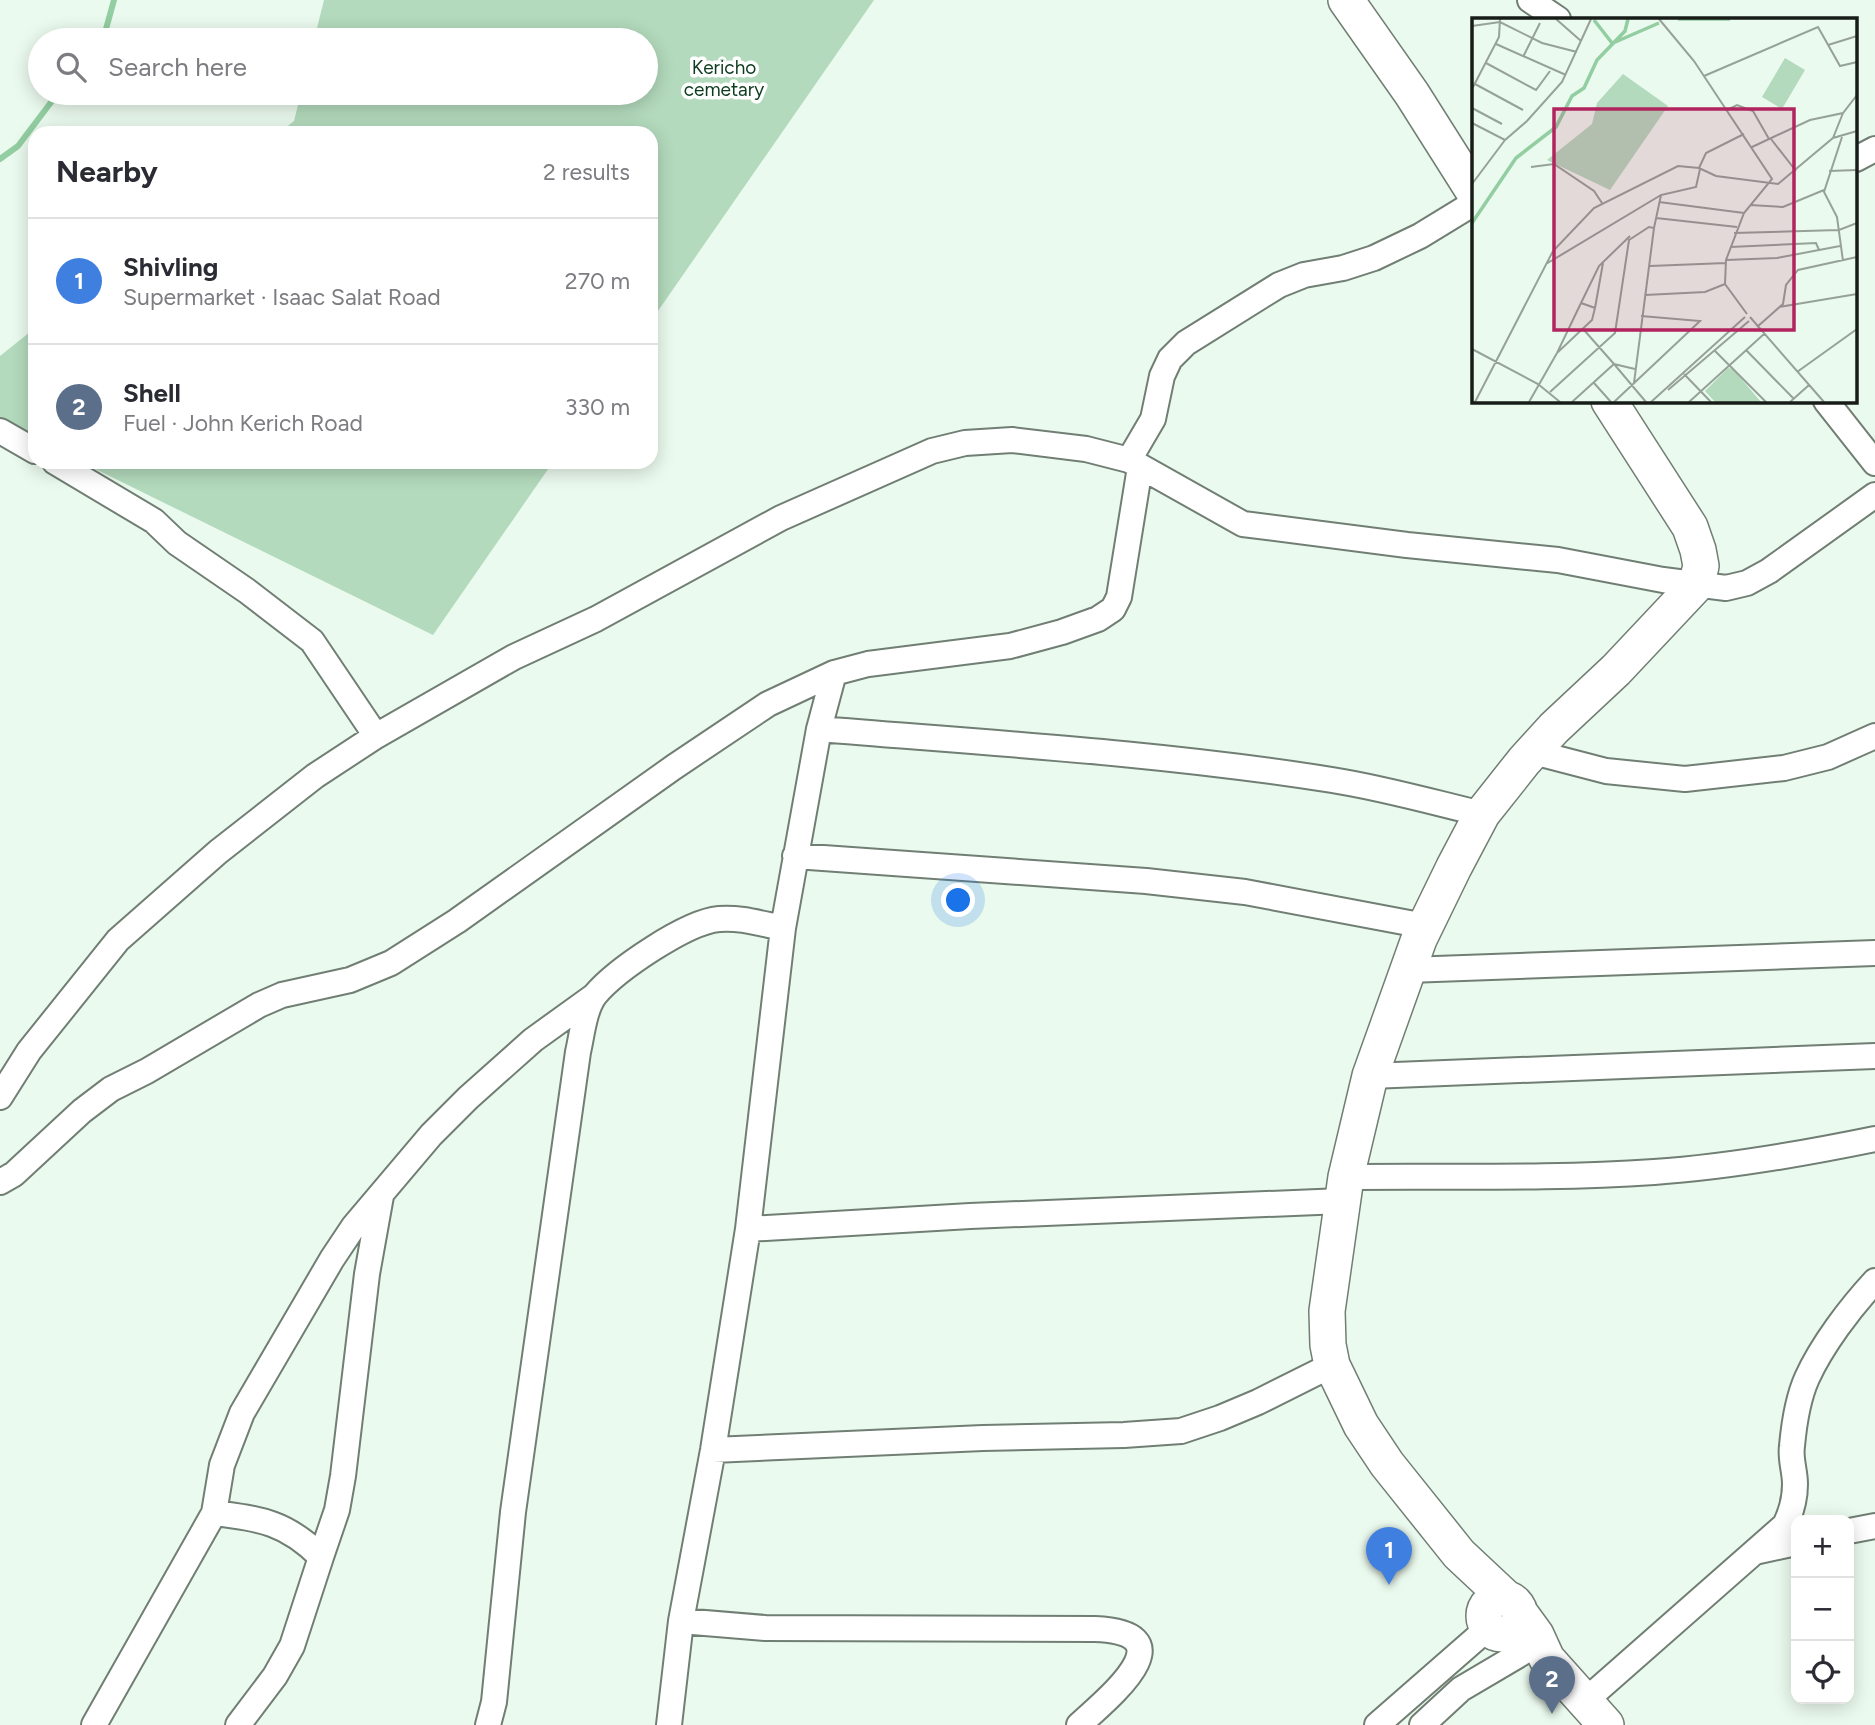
<!DOCTYPE html>
<meta charset="utf-8">
<style>
body{margin:0;font-family:Figtree,sans-serif;background:#f7f7f7;color:#2b2b33}
.controls{position:absolute;right:21px;bottom:21px;display:grid;overflow:hidden;border-radius:14px;box-shadow:0 4px 18px #0003}
.controls button{width:63px;height:63px;display:grid;place-items:center;padding:0;border:0;border-bottom:2px solid #e1e1e2;background:#fff;color:#2b2b33;font:35px sans-serif}
.you{position:absolute;left:959px;top:901px;width:24px;height:24px;margin:-18px;border:5px solid #fff;border-radius:50%;background:#1a73e8;box-shadow:0 0 0 10px #1a73e833}
.badge{display:grid;place-items:center;width:46px;height:46px;border-radius:50%;background:#b1245e;color:#fff;font-size:23px;font-weight:700}
.pin{position:absolute;translate:-50% -58px;filter:drop-shadow(0 2px 4px #0008)}
.pin::after{content:'';position:absolute;top:37px;width:24px;height:21px;background:inherit;clip-path:polygon(0 0,100% 0,50% 100%)}
.list{margin:0;padding:0;list-style:none}
h2{display:flex;justify-content:space-between;align-items:center;height:91px;margin:0;padding:0 28px;font-size:30px}
h2 small{font-size:23px;font-weight:400;color:#7c7c81}
.list li{display:grid;grid-template-columns:46px 1fr auto;gap:21px;align-items:center;box-sizing:border-box;height:126px;padding:0 28px;border-top:2px solid #e1e1e2}
.list b{display:block;font-size:26px;white-space:nowrap}
.list p{margin:0;font-size:23px;white-space:nowrap;color:#7c7c81}
.list em{font-size:23px;font-style:normal;color:#7c7c81}
.icon{flex:none;width:38px;height:38px;fill:none;stroke:currentColor;stroke-width:2;stroke-linecap:round;stroke-linejoin:round}
.map{position:relative;flex:none;width:1875px;height:1725px;overflow:hidden}
.search{position:absolute;background:#fff;box-shadow:0 4px 18px #0003;left:28px;top:28px;width:630px;height:77px;display:flex;align-items:center;gap:18px;box-sizing:border-box;padding:0 24px;border-radius:38px;color:#7c7c81;font-size:26px}
.panel{position:absolute;background:#fff;box-shadow:0 4px 18px #0003;left:28px;top:126px;width:630px;height:343px;border-radius:21px}
.map>svg:first-child{display:block}
.green{fill:#b3dabc}
.lines{fill:none;stroke-linecap:round;stroke-linejoin:round}
.stream{stroke:#92cea1;stroke-width:6}
.street-casing{stroke:#707e73;stroke-width:28}
.secondary-casing{stroke:#707e73;stroke-width:38}
.street{stroke:#fff;stroke-width:24}
.secondary{stroke:#fff;stroke-width:35}
.labels{text-anchor:middle;stroke-width:7;stroke-linejoin:round;paint-order:stroke}
.park-label{font-size:19px;fill:#0d3b1e;stroke:#fff}
.inset-river{fill:none;stroke:#92cea1;stroke-width:3.5}
.inset-road{fill:none;stroke:#96a198;stroke-width:2}
.view{fill:#b1245e;fill-opacity:0.15;stroke:#b1245e;stroke-width:3.5}
.inset-edge{fill:none;stroke:#171c18;stroke-width:3.5}
</style>
<div class="map">
<svg width="1875" height="1725" viewBox="0 0 1875 1725">
<rect width="100%" height="100%" fill="#ebfaee"/>
<path class="green" d="M324 0H874L651 321V133H279L294 121 301 93H646V40H314Z
M35 328V439L0 422V356Z
M81 462H553L433 635Z"/>
<g class="lines">
<path class="stream" d="M97 40 106 29 114 0
M0 159 18 146 58 93"/>
<defs>
<path id="street" d="M1530 0 1558 19
M1856 159 1875 149
M1826 401 1875 463
M0 431 35 451
M1129 460 1153 419 1162 376 1170 359 1186 343 1279 285 1304 275 1343 268 1374 258 1420 236 1474 203
M55 462 154 521 177 543 247 591 312 641 376 736
M819 729C990 743 1162 753 1332 780 1383 788 1432 802 1482 814
M1533 752 1606 771 1685 779 1784 768 1828 757 1875 736
M795 856 1146 881 1245 892 1425 926
M783 928 819 729 834 673 868 664 1010 646 1062 632 1098 619 1113 609 1119 597 1140 467
M1408 970 1875 953
M1370 1076 1875 1056
M0 1097 29 1051 118 940 218 852 315 776 376 736 514 657 596 619 781 518 932 451 965 443 1012 440 1086 449 1129 460 1243 524 1407 545 1558 560 1663 580 1726 588 1747 583 1769 571 1875 495
M1346 1177C1448 1176 1552 1179 1654 1172 1729 1167 1802 1154 1875 1139
M0 1182 14 1174 82 1111 111 1089 147 1071 259 1005 282 995 350 980 391 963 457 921 674 767 768 704 834 673
M748 1229 970 1216 1342 1201
M713 1450 983 1438 1124 1435 1181 1431 1220 1418 1258 1402 1332 1365
M214 1513 222 1465 242 1413 332 1259 354 1226 431 1135 468 1098 533 1040 594 996
M1849 1531 1875 1526
M1759 1551 1796 1543
M321 1557 337 1510 343 1476 367 1274 381 1196
M681 1621 765 1628 1095 1629C1190 1633 1108 1698 1079 1725
M1585 1701 1785 1525C1791 1513 1795 1497 1795 1484 1795 1471 1790 1459 1792 1446 1794 1424 1798 1398 1807 1378 1822 1345 1850 1308 1875 1281
M94 1725 214 1513C261 1519 286 1522 321 1557L292 1646 275 1676 238 1725
M488 1725 494 1702 513 1512 578 1052C582 1035 584 1010 595 995 616 970 686 922 719 919 740 917 762 924 783 928L748 1229 713 1450 681 1621 669 1725
M1377 1725 1488 1628
M1422 1725 1461 1689 1522 1653"/>
<path id="secondary" d="M1346 0 1412 94 1474 192
M1506 1598 1459 1554 1387 1464 1361 1425 1332 1365 1328 1345 1327 1311 1346 1177 1370 1076 1419 939 1454 867 1482 814 1524 761 1554 728 1616 670 1696 585 1701 566 1698 550 1690 527 1609 401
M1484 1616a18 18 0 1 1 36 0a18 18 0 1 1-36 0Z
M1520 1613 1536 1635 1547 1659 1606 1725"/>
</defs>
<use href="#street" class="street-casing"/>
<use href="#secondary" class="secondary-casing"/>
<use href="#street" class="street"/>
<use href="#secondary" class="secondary"/>
</g>
<g class="labels">
<g class="park-label">
<text x="724" y="74">Kericho<tspan x="724" dy="22">cemetary</tspan></text>
</g>
</g>
<g transform="translate(1472 18)">
<rect width="385" height="385" fill="#ebfaee"/>
<path d="M313 40 333 52 310 91 290 79ZM151 56 196 88 138 172 75 142 120 106 125 85ZM256 350 261 351 289 384H243L233 373Z" fill="#b3dabc"/>
<path class="inset-river" d="M206 1H258M206 1H258M122 2 140 25M141 25 187 5M0 205 44 140 84 109 100 78 112 70 125 42 153 13 156 1"/>
<path class="inset-road" d="M84 1 109 23M187 1 222 43 300 161 272 195 254 242 253 266 275 296M0 8 28 4 70 25 105 34M24 26 94 57M356 27 385 18M51 39 68 5M14 45 64 72 78 53M232 58 346 9 368 48 385 44M3 66 51 92M0 71 27 19 28 1M0 90 30 106M255 92 265 87 281 93 297 121M0 105 33 122 55 103 90 64 119 1M370 119 352 174 365 199 371 243M361 120 371 95M299 121 324 153M280 129 338 102 371 95 385 77M59 149 82 146 122 173 130 185M227 150 234 135 272 116M357 153 385 152M0 166 33 122M187 184 272 195M278 187 311 189 352 172M184 200 265 209M182 210 189 177 224 169 228 151M262 215 367 212 385 205M258 229 344 225 347 232M254 242 305 240 368 228M74 246 189 177M178 248 254 245M173 277 233 274 253 266M109 285 123 290 120 302 85 335ZM109 285 127 248 158 218M307 289 385 276M123 290 131 245M278 299 352 384M285 309 311 286 314 267 326 252 385 239M112 312 142 346 163 351M0 331 66 366 88 384M242 332 294 384M274 332 322 381M325 354 385 311M212 356 239 384M122 365 139 384M196 372 277 303M78 374 143 315 157 222 177 209 182 210 162 365M3 384 81 233 122 190 206 148 227 150 244 158 306 166 361 120 385 113M57 384 85 335M100 384 142 346 174 384M142 384 228 303 169 298M179 384 273 299M217 384 292 316M318 384 337 367"/>
<path class="view" d="M82 91H322V312H82Z"/>
<rect width="385" height="385" class="inset-edge"/>
</g>
</svg>
<div class="controls">
<button>+</button>
<button>−</button>
<button><svg class="icon" aria-label="locate" viewBox="0 0 24 24"><circle cx="12" cy="12" r="6"/><path d="M12 2v4M12 18v4M2 12h4M18 12h4"/></svg></button>
</div>
<div class="you"></div>
<div class="pin badge" style="left:1389px;top:1585px;background:#3f7fe0">1</div>
<div class="pin badge" style="left:1552px;top:1714px;background:#5c6f8a">2</div>
<div class="search"><svg class="icon" aria-label="search" viewBox="0 0 24 24"><circle cx="10" cy="10" r="6"/><path d="M15 15l6 6"/></svg>Search here</div>
<section class="panel">
<h2>Nearby<small>2 results</small></h2>
<ul class="list">
<li><span class="badge" style="background:#3f7fe0">1</span><div><b>Shivling</b><p>Supermarket · Isaac Salat Road</p></div><em>270 m</em></li>
<li><span class="badge" style="background:#5c6f8a">2</span><div><b>Shell</b><p>Fuel · John Kerich Road</p></div><em>330 m</em></li>
</ul>
</section>
</div>
